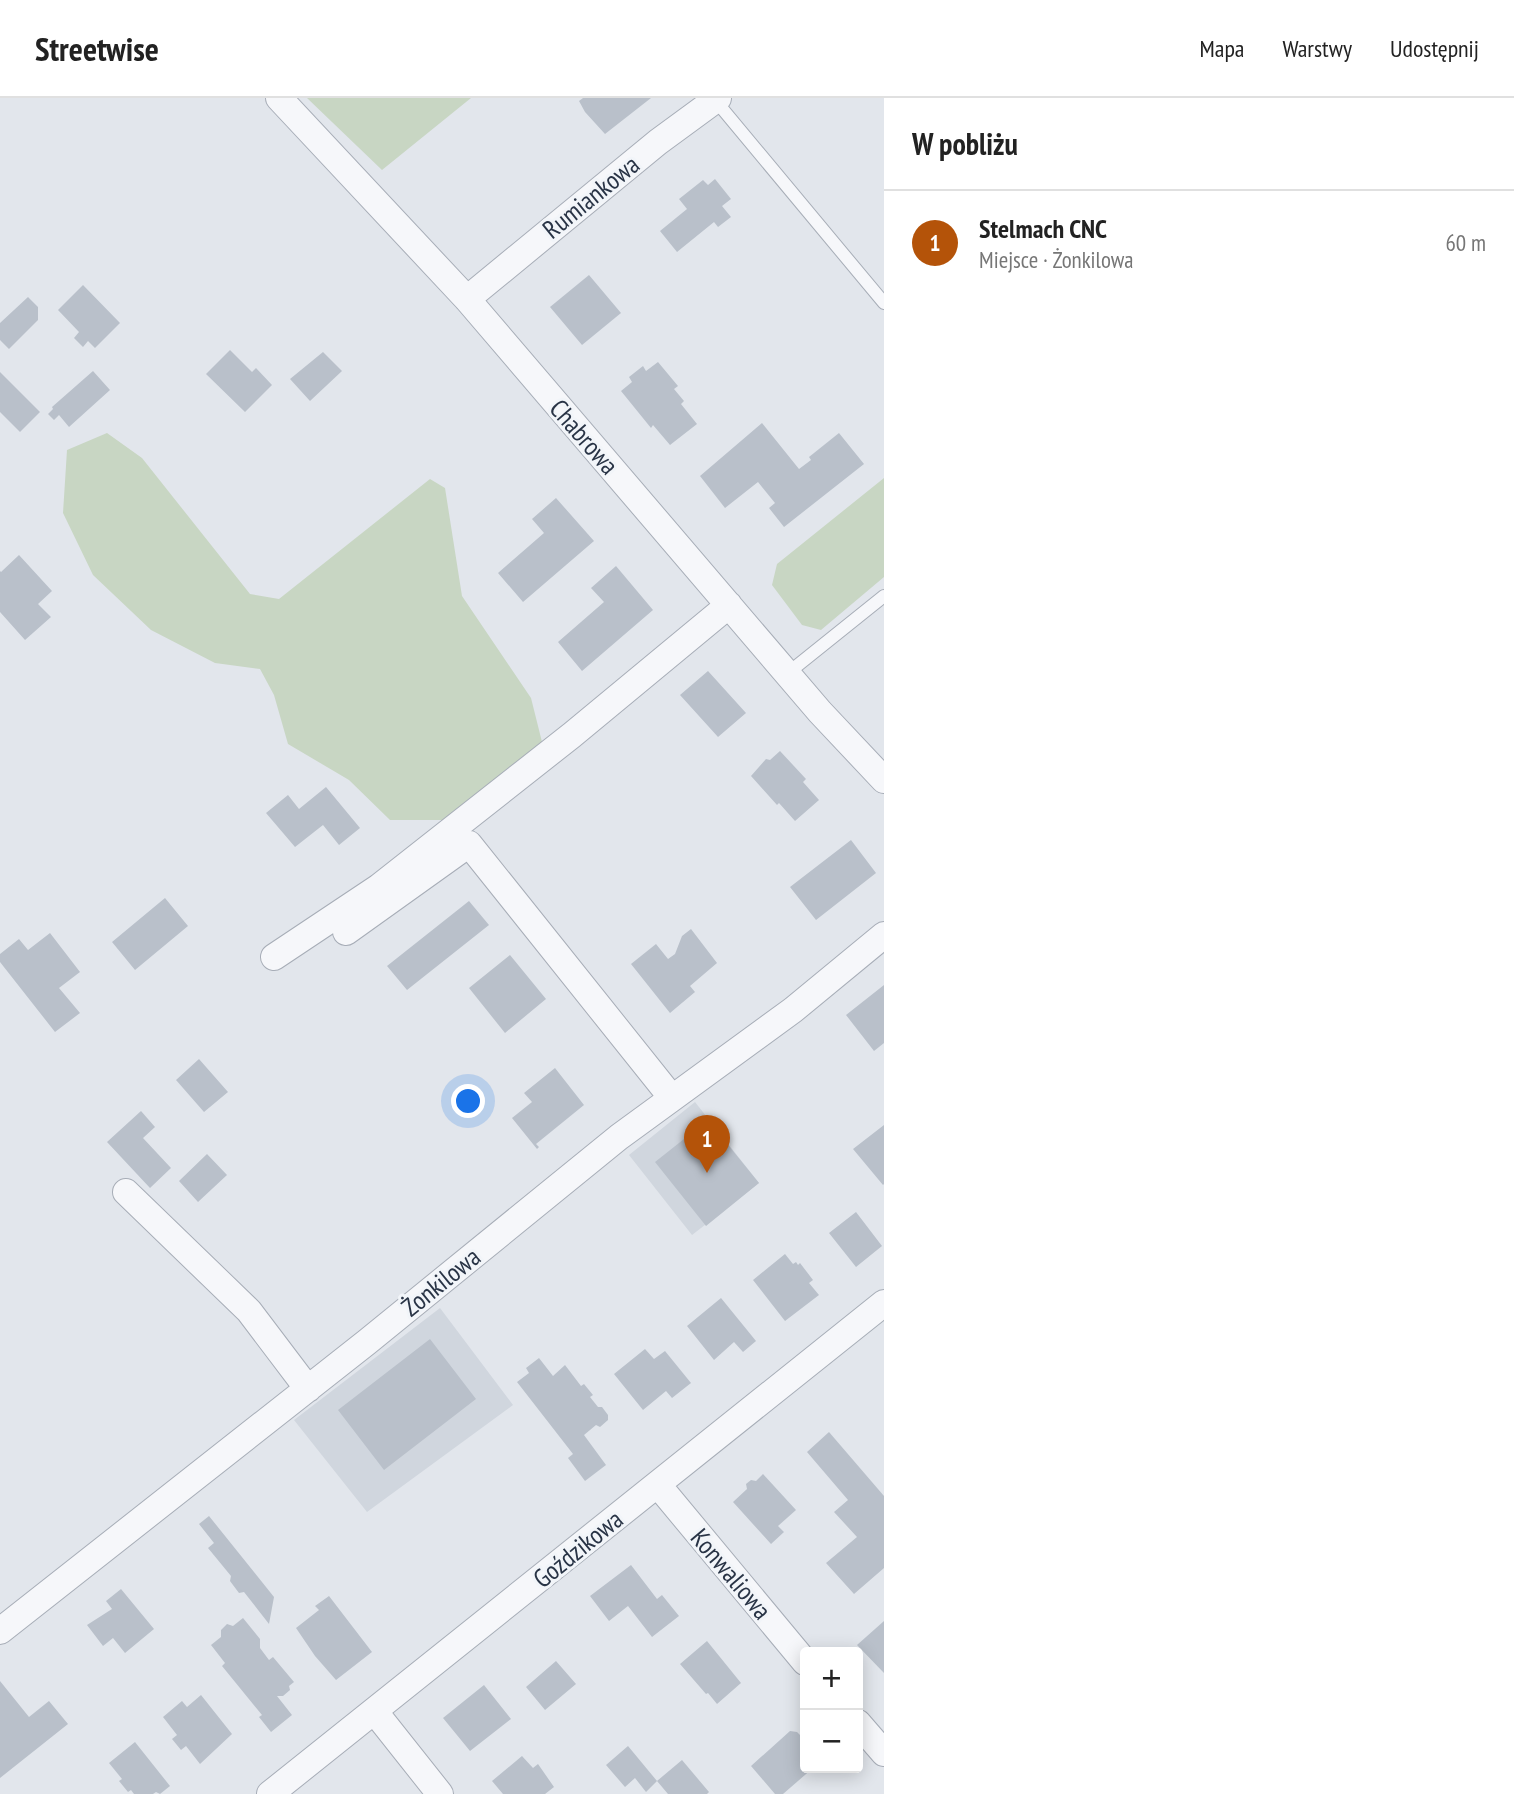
<!DOCTYPE html>
<html lang="pl">
<meta charset="utf-8">
<style>
body{margin:0;font-family:"PT Sans Narrow",sans-serif;background:#f6f6f6;color:#222}
.controls{position:absolute;right:21px;bottom:21px;display:grid;overflow:hidden;border-radius:7px;box-shadow:0 4px 18px #0003}
.controls button{width:63px;height:63px;display:grid;place-items:center;padding:0;border:0;border-bottom:2px solid #e0e0e0;background:#fff;color:#222;font:35px sans-serif}
.you{position:absolute;left:469px;top:1004px;width:24px;height:24px;margin:-18px;border:5px solid #fff;border-radius:50%;background:#1a73e8;box-shadow:0 0 0 10px #1a73e833}
.badge{display:grid;place-items:center;width:46px;height:46px;border-radius:50%;background:#b45309;color:#fff;font-size:23px;font-weight:700}
.pin{position:absolute;translate:-50% -58px;filter:drop-shadow(0 2px 4px #0008)}
.pin::after{content:'';position:absolute;top:37px;width:24px;height:21px;background:inherit;clip-path:polygon(0 0,100% 0,50% 100%)}
.list{margin:0;padding:0;list-style:none}
h2{display:flex;justify-content:space-between;align-items:center;height:91px;margin:0;padding:0 28px;font-size:30px}
h2 small{font-size:23px;font-weight:400;color:#767676}
.list li{display:grid;grid-template-columns:46px 1fr auto;gap:21px;align-items:center;box-sizing:border-box;height:105px;padding:0 28px;border-top:2px solid #e0e0e0}
.list b{display:block;font-size:26px;white-space:nowrap}
.list p{margin:0;font-size:23px;white-space:nowrap;color:#767676}
.list em{font-size:23px;font-style:normal;color:#767676}
.map{position:relative;flex:none;width:884px;height:1696px;overflow:hidden}
header{display:flex;align-items:center;gap:42px;box-sizing:border-box;height:98px;padding:0 35px;background:#fff;border-bottom:2px solid #e0e0e0}
header strong{font-size:33px}
nav{display:flex;gap:38px;margin-inline-start:auto;font-size:24px}
main{display:flex}
aside{flex:1;background:#fff}
.map>svg:first-child{display:block}
.built{fill:#d0d6de}
.green{fill:#c8d6c3}
.building{fill:#b9c0ca}
.lines{fill:none;stroke-linecap:round;stroke-linejoin:round}
.lane-casing{stroke:#a7adb7;stroke-width:14}
.street-casing{stroke:#a7adb7;stroke-width:28}
.lane{stroke:#f6f7fa;stroke-width:12}
.street{stroke:#f6f7fa;stroke-width:26}
.labels{text-anchor:middle;stroke-width:6;stroke-linejoin:round;paint-order:stroke}
.street-label{font-size:26px;fill:#293446;stroke:#f2f5f9}
</style>
<header>
<strong>Streetwise</strong>
<nav><a>Mapa</a><a>Warstwy</a><a>Udostępnij</a></nav>
</header>
<main>
<div class="map">
<svg width="884" height="1696" viewBox="0 0 884 1696">
<rect width="100%" height="100%" fill="#e2e6ec"/>
<path class="built" d="M695 1004 759 1085 692 1137 629 1057Z
M440 1210 513 1307 367 1414 294 1322Z"/>
<path class="green" d="M307 0H471L382 72Z
M107 335 142 360 250 496 279 501 430 381 445 390 462 498 531 600 542 644 445 722H390L349 682 288 646 274 597 260 571 215 565 151 532 93 477 63 415 67 352Z
M884 380V479L821 532 802 527 772 487 777 466Z"/>
<path class="building" d="M583 0H651L605 36 585 14 579 3Z
M715 81 731 101 722 108 731 119 718 129 714 124 677 154 660 133 687 111 679 101 703 82 708 87Z
M589 177 621 215 582 247 550 209Z
M83 187 120 225 95 250 88 243 83 249 74 240 79 234 58 212Z
M28 199 38 209V222L9 251 0 242V225Z
M230 252 252 274 256 270 272 287 245 314 206 276Z
M323 254 342 273 310 303 290 281Z
M658 264 678 288 674 291 684 303 681 306 697 326 670 347 653 327 651 330 621 293 632 284 629 279 643 268 646 273Z
M93 273 110 292 69 329 59 317 54 322 48 316 53 311 52 309Z
M0 274 40 314 20 334 0 314Z
M762 325 799 371 811 362 809 359 839 335 864 366 784 429 769 410 775 405 758 384 725 410 700 378Z
M556 400 594 443 523 504 498 475 544 435 532 421Z
M19 457 52 493 38 506 51 519 25 542 0 514V473L1 474Z
M616 468 653 512 582 573 558 544 604 504 591 490Z
M708 573 746 615 718 639 680 597Z
M780 653 806 681 803 684 819 702 795 723 779 705 777 707 751 678 766 661 770 662Z
M326 689 360 730 339 747 323 727 295 749 266 715 288 697 299 711Z
M851 742 876 775 816 822 790 789Z
M165 800 188 828 135 872 112 844Z
M469 803 489 827 407 892 387 868Z
M691 831 717 865 690 888 695 894 670 915 631 866 656 846 668 861 675 856 682 838Z
M50 835 80 874 59 890 80 915 55 934 0 864V856L19 841 28 852Z
M510 857 546 901 505 935 469 890Z
M884 887V945L874 953 846 917Z
M199 961 228 994 204 1014 176 982Z
M555 970 584 1007 536 1046 539 1049 537 1051 512 1020 532 1004 524 995Z
M141 1013 155 1029 143 1040 171 1070 150 1090 107 1044Z
M708 1022 759 1085 706 1128 655 1064Z
M884 1027V1086L883 1087 853 1051Z
M207 1056 227 1077 198 1104 179 1083Z
M856 1114 882 1148 856 1169 829 1135Z
M785 1156 793 1166 796 1164 798 1167 800 1165 813 1182 809 1185 819 1197 785 1223 753 1182Z
M721 1200 756 1243 743 1254 734 1244 714 1262 687 1228Z
M430 1241 476 1301 384 1372 338 1312Z
M645 1251 654 1261 665 1253 691 1285 672 1300 666 1293 643 1312 614 1276Z
M539 1260 553 1278 565 1267 581 1288 584 1286 593 1297 590 1299 598 1309H602L608 1317V1322L600 1329 596 1327 584 1337 606 1367 585 1383 568 1360 573 1356 517 1284 529 1275 526 1270Z
M829 1334 884 1398V1470L854 1496 826 1465 857 1439 834 1414 848 1402 807 1354Z
M763 1376 796 1412 778 1428 784 1434 771 1446 733 1404 747 1391 746 1386 751 1382 756 1383Z
M209 1418 274 1499 269 1526 244 1494 239 1495 230 1483 231 1478 208 1450 214 1445 199 1426Z
M631 1467 657 1501 662 1497 679 1518 652 1539 628 1508 609 1523 590 1498Z
M121 1491 154 1531 125 1555 113 1540 103 1548 87 1527 112 1511 106 1503Z
M329 1498 372 1554 336 1582 315 1558 296 1530 319 1512 315 1508Z
M243 1520 260 1541V1550L269 1562 273 1559 294 1584 289 1588 290 1592 283 1598H277L292 1617 271 1634 259 1619 262 1617 222 1568 225 1565 211 1547 221 1539V1532L227 1526 233 1528Z
M884 1523V1575L857 1547Z
M707 1543 741 1585 717 1606 708 1595 706 1596 680 1566Z
M556 1563 576 1586 545 1612 526 1589Z
M0 1583 29 1619 49 1603 68 1626 0 1680Z
M484 1587 511 1621 470 1653 443 1620Z
M201 1597 232 1636 200 1666 186 1648 181 1652 172 1641 177 1637 163 1619 182 1603 187 1609Z
M790 1633 797 1634 805 1642 803 1648 805 1651V1670H813L783 1696H775L751 1668Z
M135 1644 170 1688 160 1696 156 1694 153 1696H134L131 1692 128 1694 119 1683 122 1681 109 1665Z
M628 1648 657 1683 646 1694 635 1680 625 1689 606 1667Z
M522 1658 533 1670 538 1666 554 1689 545 1696H503L492 1683Z
M682 1662 709 1694 707 1696H668L657 1683Z"/>
<g class="lines">
<defs>
<path id="lane" d="M715 2 884 205
M788 575 884 498"/>
<path id="street" d="M279 0 467 201 820 614 884 682
M467 201 658 44 718 0
M346 834 469 746 672 1000
M274 859 379 789 572 637 729 507
M126 1094 249 1213 308 1291
M658 1387 805 1564
M0 1533 367 1244 619 1039 793 912 884 837
M375 1614 440 1696
M858 1625 884 1655
M270 1696 884 1205"/>
</defs>
<use href="#lane" class="lane-casing"/>
<use href="#street" class="street-casing"/>
<use href="#lane" class="lane"/>
<use href="#street" class="street"/>
</g>
<g class="labels">
<g class="street-label">
<text transform="translate(591 99) rotate(-39)" y="9">Rumiankowa</text>
<text transform="translate(584 339) rotate(49)" y="9">Chabrowa</text>
<text transform="translate(441 1184) rotate(-39)" y="9">Żonkilowa</text>
<text transform="translate(578 1451) rotate(-39)" y="9">Goździkowa</text>
<text transform="translate(731 1476) rotate(50)" y="9">Konwaliowa</text>
</g>
</g>
</svg>
<div class="controls">
<button>+</button>
<button>−</button>
</div>
<div class="you"></div>
<div class="pin badge" style="left:707px;top:1075px">1</div>
</div>
<aside>
<h2>W pobliżu<small></small></h2>
<ul class="list">
<li><span class="badge">1</span><div><b>Stelmach CNC</b><p>Miejsce · Żonkilowa</p></div><em>60 m</em></li>
</ul>
</aside>
</main>
